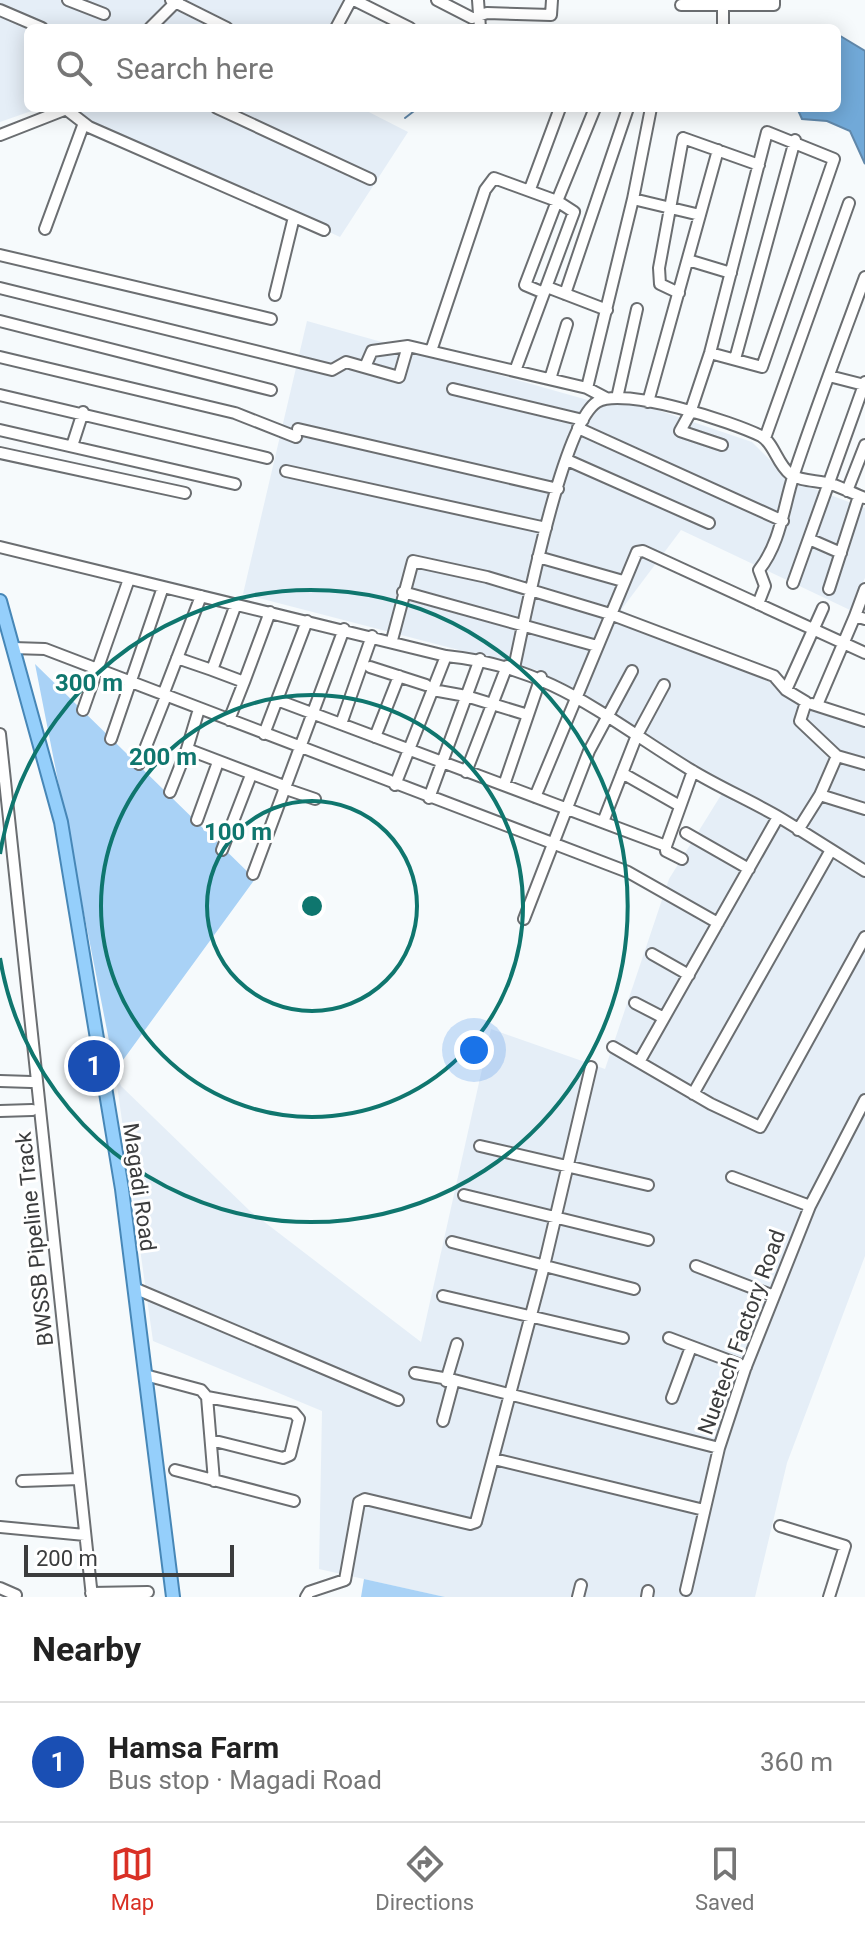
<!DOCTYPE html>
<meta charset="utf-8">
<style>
body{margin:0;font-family:Roboto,sans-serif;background:#f6f6f6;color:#222}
.scale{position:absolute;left:24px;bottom:20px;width:210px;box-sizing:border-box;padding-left:8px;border:4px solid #3b3c3d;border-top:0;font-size:22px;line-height:28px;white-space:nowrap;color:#3b3c3d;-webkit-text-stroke:6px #fff;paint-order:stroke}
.you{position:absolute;left:474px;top:1050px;width:28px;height:28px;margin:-20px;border:6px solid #fff;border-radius:50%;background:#1a73e8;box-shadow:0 0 0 12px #1a73e833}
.badge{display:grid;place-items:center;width:52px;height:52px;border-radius:50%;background:#d93025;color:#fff;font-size:26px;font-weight:700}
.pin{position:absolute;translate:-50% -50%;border:4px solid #fff;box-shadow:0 2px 8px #0006}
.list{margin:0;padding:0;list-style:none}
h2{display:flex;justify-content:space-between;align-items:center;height:104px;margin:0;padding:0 32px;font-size:34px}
h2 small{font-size:26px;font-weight:400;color:#767676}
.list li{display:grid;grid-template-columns:52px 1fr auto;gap:24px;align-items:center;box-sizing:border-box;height:120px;padding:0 32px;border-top:2px solid #e0e0e0}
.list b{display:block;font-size:30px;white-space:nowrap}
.list p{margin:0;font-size:26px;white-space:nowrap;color:#767676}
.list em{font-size:26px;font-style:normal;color:#767676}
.icon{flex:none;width:44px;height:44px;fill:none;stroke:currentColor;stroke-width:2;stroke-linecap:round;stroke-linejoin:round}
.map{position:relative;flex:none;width:865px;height:1597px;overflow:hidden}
.search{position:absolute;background:#fff;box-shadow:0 4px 20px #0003;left:24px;right:24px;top:24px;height:88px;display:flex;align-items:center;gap:20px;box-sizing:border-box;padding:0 28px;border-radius:12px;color:#767676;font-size:30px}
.sheet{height:224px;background:#fff}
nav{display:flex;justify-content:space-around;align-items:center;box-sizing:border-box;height:112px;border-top:2px solid #e0e0e0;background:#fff;font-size:22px;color:#767676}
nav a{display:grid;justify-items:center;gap:4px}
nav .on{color:#d93025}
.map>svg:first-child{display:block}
.built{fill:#e5eef7}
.green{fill:#a9d2f6}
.water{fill:#71a9d8;stroke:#6188aa;stroke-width:2}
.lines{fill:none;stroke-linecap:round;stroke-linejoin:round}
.stream{stroke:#6188aa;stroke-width:2}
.minor-casing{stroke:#6b6e71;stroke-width:14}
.major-casing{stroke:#4787b7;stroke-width:16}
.minor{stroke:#fff;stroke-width:10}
.major{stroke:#95cffb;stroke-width:12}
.ring{fill:none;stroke:#0f766e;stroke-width:4}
.labels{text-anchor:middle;stroke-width:6;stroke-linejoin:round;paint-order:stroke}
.street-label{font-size:22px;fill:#3b3c3d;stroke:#fff}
.centre{fill:#0f766e;stroke:#fff;stroke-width:4}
.ring-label{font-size:24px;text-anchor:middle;font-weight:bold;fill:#0f766e;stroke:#fff;stroke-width:6;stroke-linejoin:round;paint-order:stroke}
</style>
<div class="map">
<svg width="865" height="1597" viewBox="0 0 865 1597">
<rect width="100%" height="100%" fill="#f6fafc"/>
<path class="built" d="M0 0H343L329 28H28V108H40L0 122Z
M62 108H361L408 132 340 237Z
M307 321 602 404H640L752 442 790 480 865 508V578L850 610 681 530 621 610 786 690 865 715V1256L787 1463 755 1597H445L319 1569 322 1411 153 1341 115 1071 121 1086 250 1211 421 1342 491 1029 605 1069 669 879 726 787 540 671 243 594Z"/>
<path class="green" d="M35 664 255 879 115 1071Z
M364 1579 445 1597H361Z"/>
<path class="water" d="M837 34 865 51V164L850 131 827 121 802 119 797 108H837Z"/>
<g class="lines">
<path class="stream" d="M702 108H703
M759 108H767
M405 118 418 108"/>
<defs>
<path id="minor" d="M68 0 104 14
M171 0 227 28
M354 0 410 28
M437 0 472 18 487 13 551 15 552 0
M478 0 480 28
M681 5H774V0
M723 5V28
M0 10 42 28
M150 28 178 0
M336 28 351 0
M217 108 370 179
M67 110 89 127 324 230
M0 135 69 108
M530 189 560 108
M633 199 700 215
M45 229 84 123
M0 255 271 319
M688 260 731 273
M547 287 607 310
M0 288 332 370 346 362 399 377 408 346
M679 293 660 284 659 268 683 138 759 165
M565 294 628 108
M275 295 294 217
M0 321 271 390
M431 351 485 190 494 178 557 201 525 285 544 293
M710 353 762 367 834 159 767 132 710 353 690 413 680 431 722 445
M0 357 235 413 296 437
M735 359 795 140
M365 367 372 351 408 346 587 388 606 398
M515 371 574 212 557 201 595 108
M829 376 864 385
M550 379 567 324
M587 388 633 199 651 108
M453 389 583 420
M0 395 267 458
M617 398 637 309
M648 402 718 150
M578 428 783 521
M298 429 558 489
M0 430 235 484
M765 438 849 203
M72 446 83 412
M0 453 185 493
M567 460 709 523
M286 471 546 528
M847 491 865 445
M809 539 841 553
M0 547 446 656C550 666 606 718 691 770 719 787 749 800 777 816 807 834 836 853 865 871
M538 557 623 581
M793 583 865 382
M829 589 859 496
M865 589 855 616 865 619
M403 592 597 646
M236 604 212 670 244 682 270 612
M758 604 765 586 759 570C781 542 783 508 794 474 816 408 841 342 865 277
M392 640 413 561 487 577 610 614 774 676 786 690 806 702 800 721 837 756
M13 648 45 649 628 872 718 923
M177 658 212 670
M370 667 426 685
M514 668C524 622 562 424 597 402 623 386 733 422 761 436 774 443 777 464 790 474 801 482 818 480 831 484 843 488 854 494 865 498
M433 690 466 696 528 715
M786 690 823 608
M163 695 201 596
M277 700 666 846V851L682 859
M812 704 865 721
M817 705 855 616
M199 709 187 749 284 786
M83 710 129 579
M229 720 244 682
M341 724 372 636
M0 734 92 1597
M264 734 307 621
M375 737 399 676
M111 739 163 587
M139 764 166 696
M466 772 507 666
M622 773 680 806
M395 785 446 656
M504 785 541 677
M283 788 315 799
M170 792 187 749
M820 795 865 809
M535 797 637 552 643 551 865 653
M429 798 480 659
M197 820 218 762
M603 822 637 735 664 685
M798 830 820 795 837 756 865 764
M686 833 749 869
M666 846 693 771
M222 850 251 775
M253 874 344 629
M524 919 589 751 632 671
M652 954 689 975
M635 1003 664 1018
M613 1047 711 1104 760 1127 865 937
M639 1062 778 817
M0 1081 31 1082
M693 1094 831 850
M0 1111 32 1110
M480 1146 648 1185
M732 1177 810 1206
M464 1195 648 1240
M452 1242 634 1289
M696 1266 774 1296
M134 1288 398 1400
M443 1296 623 1338
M669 1338 746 1367
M415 1373 454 1380 719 1448
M145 1375 201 1390 207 1397 214 1481
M446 1381 457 1344
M207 1397 294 1413 299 1419 290 1455 283 1458 211 1440
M672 1398 691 1347
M443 1421 454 1380
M494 1459 704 1510
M175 1470 294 1501
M22 1481 79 1479
M780 1526 845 1546 829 1597
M0 1527 85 1535
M0 1588 16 1595
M686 1590 719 1448 745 1369 810 1206 865 1100
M91 1593 148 1592
M306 1597 309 1592 345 1580 359 1502 365 1499 470 1524 476 1522 544 1266 591 1067
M578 1597 581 1585
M647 1597 648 1591"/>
<path id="major" d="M0 601 61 822 122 1189 173 1597"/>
</defs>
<use href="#minor" class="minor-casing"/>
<use href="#major" class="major-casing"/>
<use href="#minor" class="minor"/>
<use href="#major" class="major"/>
</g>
<g class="ring">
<circle cx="312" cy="906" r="105"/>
<circle cx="312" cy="906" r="211"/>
<path d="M0 854A316 316 0 1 1 0 958"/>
</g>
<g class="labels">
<g class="street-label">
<text transform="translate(140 1187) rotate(82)" y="8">Magadi Road</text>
<text transform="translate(34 1239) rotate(-96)" y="8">BWSSB Pipeline Track</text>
<text transform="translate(741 1332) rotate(-70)" y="8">Nuetech Factory Road</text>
</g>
</g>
<circle cx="312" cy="906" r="12" class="centre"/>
<g class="ring-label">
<text x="89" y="691">300 m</text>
<text x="163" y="765">200 m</text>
<text x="238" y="840">100 m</text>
</g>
</svg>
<div class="scale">200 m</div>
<div class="you"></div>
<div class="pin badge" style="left:94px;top:1066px;background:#1a4fb4">1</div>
<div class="search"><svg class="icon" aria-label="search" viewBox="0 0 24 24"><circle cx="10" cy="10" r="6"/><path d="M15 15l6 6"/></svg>Search here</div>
</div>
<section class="sheet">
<h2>Nearby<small></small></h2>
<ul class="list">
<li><span class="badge" style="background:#1a4fb4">1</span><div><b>Hamsa Farm</b><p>Bus stop · Magadi Road</p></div><em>360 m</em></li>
</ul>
</section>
<nav>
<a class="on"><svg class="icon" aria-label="map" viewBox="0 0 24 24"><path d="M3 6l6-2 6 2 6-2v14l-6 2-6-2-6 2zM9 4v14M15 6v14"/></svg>Map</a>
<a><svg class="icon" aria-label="directions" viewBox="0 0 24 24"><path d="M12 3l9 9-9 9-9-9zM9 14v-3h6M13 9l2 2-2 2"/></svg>Directions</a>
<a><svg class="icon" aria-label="saved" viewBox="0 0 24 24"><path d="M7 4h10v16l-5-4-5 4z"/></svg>Saved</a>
</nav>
